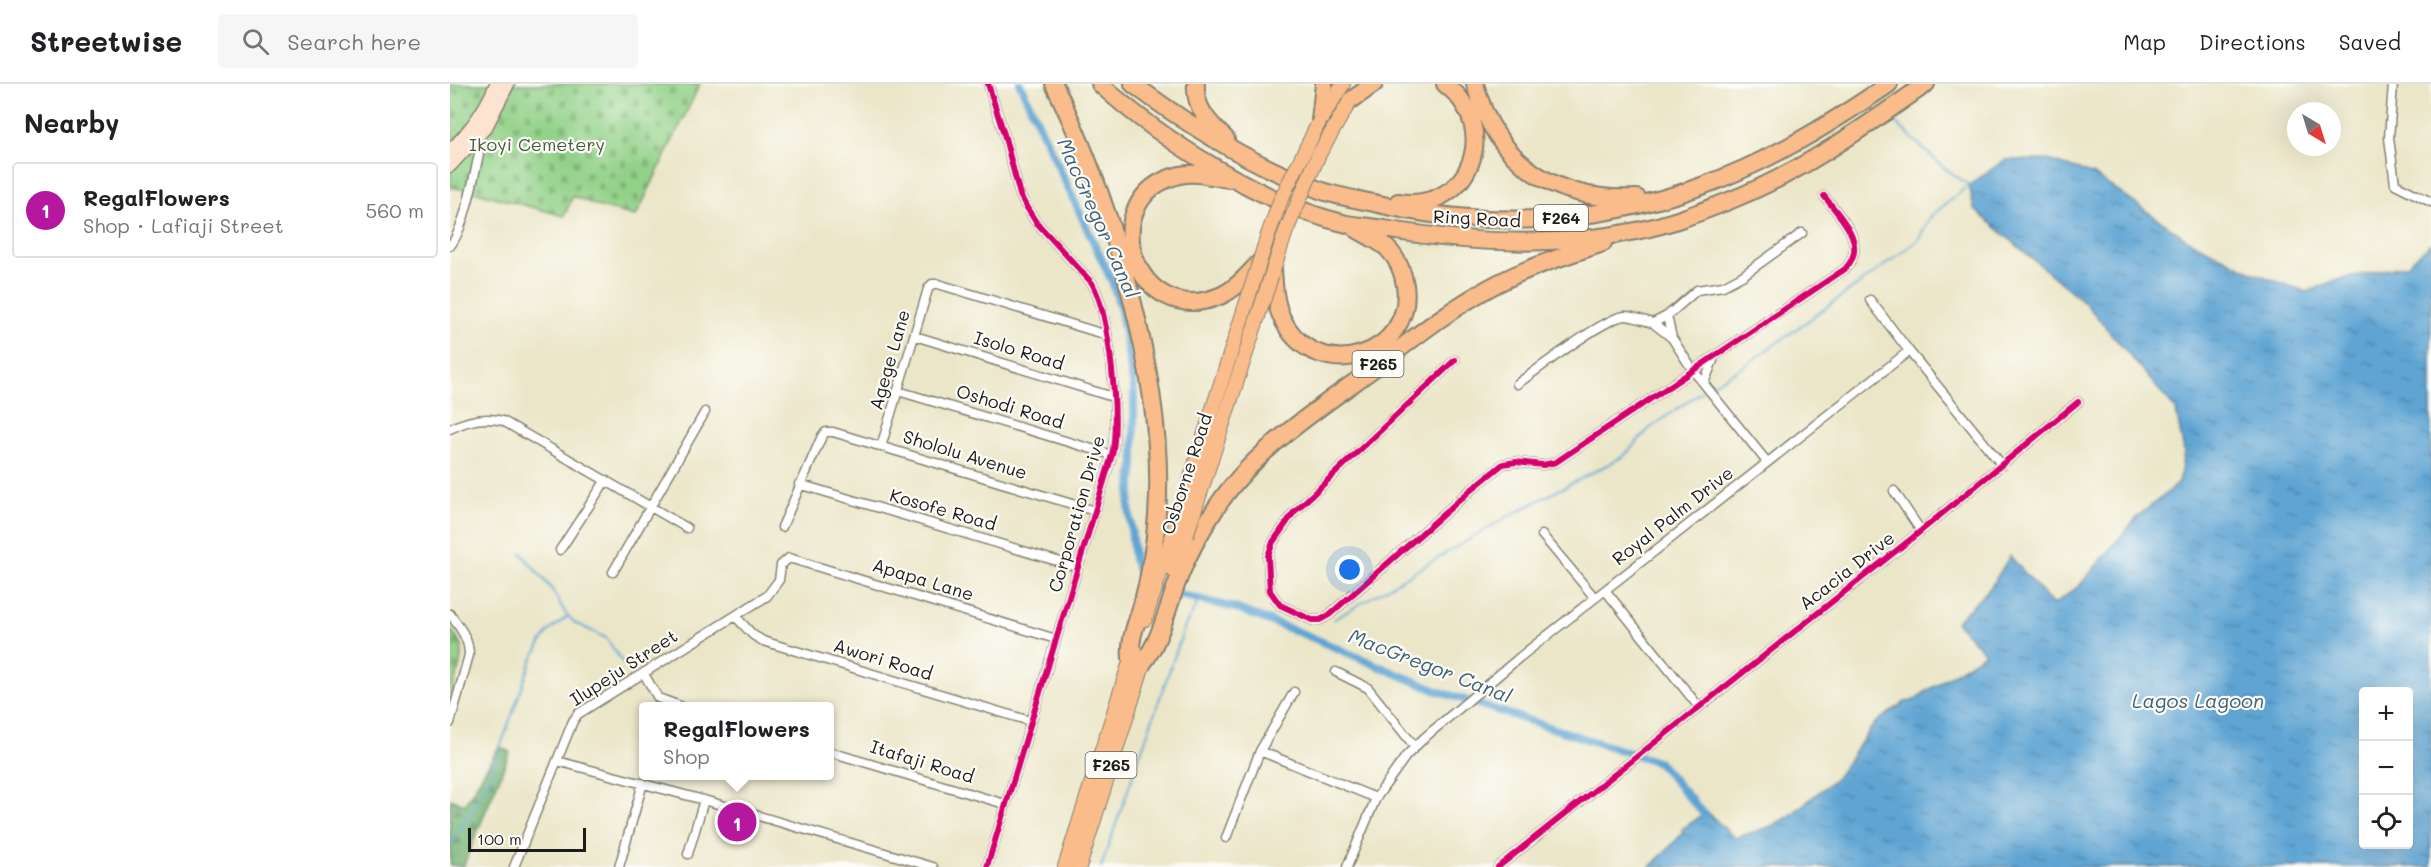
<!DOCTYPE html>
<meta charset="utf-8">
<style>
body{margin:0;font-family:Mali,sans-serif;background:#f6f6f6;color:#202124}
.controls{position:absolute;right:18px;bottom:18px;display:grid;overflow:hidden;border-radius:6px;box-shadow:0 6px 24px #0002}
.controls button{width:54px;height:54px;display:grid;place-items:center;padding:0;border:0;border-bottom:2px solid #e0e0e0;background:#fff;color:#202124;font:30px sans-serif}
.compass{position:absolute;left:1837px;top:18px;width:54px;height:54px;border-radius:50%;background:#fff;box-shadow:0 6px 24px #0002;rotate:142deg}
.scale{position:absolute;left:18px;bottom:15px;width:118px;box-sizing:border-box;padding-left:6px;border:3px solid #1c1c1c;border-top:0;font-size:16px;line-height:21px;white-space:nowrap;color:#1c1c1c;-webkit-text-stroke:4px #fdfcf7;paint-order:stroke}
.you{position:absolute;left:900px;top:486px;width:21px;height:21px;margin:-15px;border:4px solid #fff;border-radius:50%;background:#1a73e8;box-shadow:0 0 0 9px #1a73e833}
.badge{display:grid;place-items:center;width:39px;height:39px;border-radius:50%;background:#b5179e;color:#fff;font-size:20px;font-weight:700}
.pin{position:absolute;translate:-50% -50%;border:3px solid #fff;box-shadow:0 2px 6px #0006}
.popup{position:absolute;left:189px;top:618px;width:195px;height:78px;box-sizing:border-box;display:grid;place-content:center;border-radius:6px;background:#fff;filter:drop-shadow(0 2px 4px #0005);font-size:20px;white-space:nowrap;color:#757577}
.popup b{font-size:22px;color:#202124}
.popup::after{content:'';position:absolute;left:50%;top:100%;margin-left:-12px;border:12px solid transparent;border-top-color:#fff}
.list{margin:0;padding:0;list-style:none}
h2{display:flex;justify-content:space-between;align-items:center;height:78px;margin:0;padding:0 24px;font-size:26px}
h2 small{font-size:20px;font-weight:400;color:#757577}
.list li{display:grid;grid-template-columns:39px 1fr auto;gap:18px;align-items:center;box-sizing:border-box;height:96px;margin:0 12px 12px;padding:0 12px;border:2px solid #e0e0e0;border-radius:6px}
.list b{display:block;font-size:22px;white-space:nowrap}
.list p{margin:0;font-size:20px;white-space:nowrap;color:#757577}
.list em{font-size:20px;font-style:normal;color:#757577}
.icon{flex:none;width:33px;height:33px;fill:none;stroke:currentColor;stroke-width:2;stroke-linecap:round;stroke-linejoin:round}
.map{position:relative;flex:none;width:1981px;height:783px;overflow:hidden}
header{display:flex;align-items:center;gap:36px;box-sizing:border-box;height:84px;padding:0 30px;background:#fff;border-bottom:2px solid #e0e0e0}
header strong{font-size:28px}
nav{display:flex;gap:33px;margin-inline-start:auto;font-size:21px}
.search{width:420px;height:54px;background:#f6f6f6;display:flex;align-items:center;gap:15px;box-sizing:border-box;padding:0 21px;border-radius:6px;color:#757577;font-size:22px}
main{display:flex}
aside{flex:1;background:#fff}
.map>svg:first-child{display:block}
.forest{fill:url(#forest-firs);stroke:#486848;stroke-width:1.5}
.cemetery{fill:url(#cemetery-stones);stroke:#577652;stroke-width:1.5}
.water{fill:url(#water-ripples);stroke:#3d6078;stroke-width:1.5;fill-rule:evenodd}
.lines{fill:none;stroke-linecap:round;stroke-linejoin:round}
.stream{stroke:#5ea4d3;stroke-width:2}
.canal{stroke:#5ea4d3;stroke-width:8}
.minor-casing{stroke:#848172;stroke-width:11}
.secondary-casing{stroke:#848172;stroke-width:15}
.primary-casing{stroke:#848172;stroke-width:16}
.motorway-casing{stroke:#848172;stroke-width:20}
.minor{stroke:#fff;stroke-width:8}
.secondary{stroke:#fde4d0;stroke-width:12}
.primary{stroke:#f9bc8a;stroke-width:14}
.motorway{stroke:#f9bc8a;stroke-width:16}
.primary-bridge-casing{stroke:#848172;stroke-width:16;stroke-linecap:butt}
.primary-bridge{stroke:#f9bc8a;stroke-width:14}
.cycleway-casing{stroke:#fdfcf7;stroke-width:10}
.cycleway{stroke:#d6006c;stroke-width:6}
.labels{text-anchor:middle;stroke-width:4.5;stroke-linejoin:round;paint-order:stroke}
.shield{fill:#fdfcf7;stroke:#605f5e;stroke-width:1.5}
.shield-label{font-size:16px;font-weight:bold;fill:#1c1c1c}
.park-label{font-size:18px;fill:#455b42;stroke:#fdfcf7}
.street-label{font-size:18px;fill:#1c1c1c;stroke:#fdfcf7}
.water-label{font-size:20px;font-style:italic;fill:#3d6078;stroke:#fdfcf7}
</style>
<header>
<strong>Streetwise</strong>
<div class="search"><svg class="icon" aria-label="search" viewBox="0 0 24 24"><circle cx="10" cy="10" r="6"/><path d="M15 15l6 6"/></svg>Search here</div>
<nav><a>Map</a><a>Directions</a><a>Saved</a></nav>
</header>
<main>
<aside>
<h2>Nearby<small></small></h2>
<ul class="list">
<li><span class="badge">1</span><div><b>RegalFlowers</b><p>Shop · Lafiaji Street</p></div><em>560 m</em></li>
</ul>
</aside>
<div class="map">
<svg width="1981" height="783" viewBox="0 0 1981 783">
<defs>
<pattern id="forest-firs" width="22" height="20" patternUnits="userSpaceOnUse" patternTransform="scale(1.5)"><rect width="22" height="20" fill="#75b374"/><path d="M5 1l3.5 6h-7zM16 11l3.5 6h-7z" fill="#5f915e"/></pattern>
<pattern id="cemetery-stones" width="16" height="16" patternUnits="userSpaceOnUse" patternTransform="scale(1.5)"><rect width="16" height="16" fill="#92d188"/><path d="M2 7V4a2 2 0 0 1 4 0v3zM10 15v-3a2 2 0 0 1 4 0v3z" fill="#7db375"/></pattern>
<pattern id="water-ripples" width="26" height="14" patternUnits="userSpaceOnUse" patternTransform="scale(1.5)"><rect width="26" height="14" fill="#5ea4d3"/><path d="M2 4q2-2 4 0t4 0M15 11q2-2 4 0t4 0" fill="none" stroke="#4d85aa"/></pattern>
</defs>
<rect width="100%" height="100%" fill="#fdfcf7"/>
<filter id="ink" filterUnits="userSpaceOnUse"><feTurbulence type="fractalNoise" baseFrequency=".0167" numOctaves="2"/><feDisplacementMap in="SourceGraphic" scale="12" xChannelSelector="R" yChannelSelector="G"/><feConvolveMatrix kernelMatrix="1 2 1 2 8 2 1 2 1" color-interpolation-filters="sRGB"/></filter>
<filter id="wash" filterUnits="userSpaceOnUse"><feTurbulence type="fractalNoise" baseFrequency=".008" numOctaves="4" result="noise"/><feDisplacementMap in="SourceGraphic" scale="24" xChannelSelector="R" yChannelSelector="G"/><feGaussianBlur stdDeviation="1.35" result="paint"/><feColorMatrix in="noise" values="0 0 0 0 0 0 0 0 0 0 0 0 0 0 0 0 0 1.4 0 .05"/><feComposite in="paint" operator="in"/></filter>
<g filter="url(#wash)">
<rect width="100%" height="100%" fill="#ebe6c8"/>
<path class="forest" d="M49 663 60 668 13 783 0 781V715L15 720Z"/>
<path class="cemetery" d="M0 0H250L186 132 150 123 123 112 114 132 30 109 0 103Z
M0 544 12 562 10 580 0 615Z"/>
<path class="water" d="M1555 76H1598L1644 91 1740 157 1804 189 1857 208 1886 196 1957 181 1981 159V783H1200L1233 749 1232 745 1257 728 1285 754 1319 743 1338 733 1386 694 1425 639 1455 618 1462 617 1535 569 1506 538 1541 503 1560 472 1603 521 1630 501 1688 432 1729 399 1734 368 1726 326 1635 219 1524 125 1519 101ZM1914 608H1958V760H1914Z"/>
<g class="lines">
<path class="stream" d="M1263 300 1296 281 1423 190 1468 156 1481 132 1519 101 1494 84 1444 37
M71 469 101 504 116 530 125 539 156 554 176 583
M883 536 1057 433 1174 372 1199 345 1252 307
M0 762 38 697 81 578 92 557 99 547 118 532
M651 783 735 542 750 515"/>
<path class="canal" d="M570 0 663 200 671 226 684 304V381L679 421 684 476 689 488 701 501 715 507 785 524 856 551 987 607 1208 678 1254 730"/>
</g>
</g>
<g filter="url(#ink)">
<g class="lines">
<defs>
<path id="minor" d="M1943 0 1939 54 1945 100 1981 118
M0 162C14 146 24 92 29 70L28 63 19 57
M1420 216 1459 267 1552 381
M1217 232 1222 254
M1203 239 1222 254 1242 285 1317 378
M465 252 663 313
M1005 276 844 428 823 458 818 472 819 491 820 507 830 521 862 536H870L879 531 1022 405 1053 380 1066 378 1093 381 1106 378 1395 185C1419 160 1391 134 1374 112
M1254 299 1264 274
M1067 300C1087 286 1155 233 1175 232 1184 232 1194 237 1203 239L1217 232 1247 206 1273 202 1292 192 1352 149
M448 307 662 371
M0 345C17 336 34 332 53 337L237 444
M431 363 478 205 482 200H488L657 251
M349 400 627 483
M1444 407 1471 447
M332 443 372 352 376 348H383L645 427
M1092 451 1145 514
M110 466 156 396
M163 488 255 328
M1155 506 1249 623
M0 530C10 544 19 554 19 571L0 639
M285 532 303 551 313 557 580 637
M886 588 918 604 965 663
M194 590 208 614 230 622
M810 667 926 714
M380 668 555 720
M107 677 254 716 483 783
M776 754 810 667 844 608
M238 770 254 716
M64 783 123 637 128 630 317 512 329 496 331 481 339 474 606 555
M169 783 193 699
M537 783 662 371C670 335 660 231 642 199L586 138 577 124 570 111 554 50 538 0
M897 783 926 714 956 672 974 654 1070 573 1459 267
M1048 783 1461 455 1628 318"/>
<path id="secondary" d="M0 67C20 47 36 26 46 0
M0 82 36 43 58 0"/>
<path id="primary" d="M870 36 893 0
M724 487 736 452
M695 535 723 450
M615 783 684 565
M629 783 696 571"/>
<path id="motorway" d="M604 0C661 117 717 299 707 431 705 461 700 492 692 521 687 538 679 555 681 574
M650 0C711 56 816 122 897 140 909 142 922 143 934 145 1017 159 1103 164 1186 147 1218 141 1251 128 1281 116 1352 88 1414 43 1476 0
M683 0C739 42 800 80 867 105 885 112 905 115 924 119 1032 145 1143 141 1249 103 1317 79 1379 41 1439 0
M746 0C744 24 760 40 776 55
M1025 0C1046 80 1106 118 1187 114
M900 17 924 0
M870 36 874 0
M779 95C763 93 746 87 730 91 640 112 685 250 772 211 787 204 798 190 810 178
M948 118C1021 129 1052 43 995 0
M823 184C824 203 825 222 834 238 869 303 965 271 955 201 953 188 947 174 937 164 928 156 916 151 906 145
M693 579C712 554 718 520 730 491 739 468 751 447 764 427 802 367 867 326 923 285 960 257 997 227 1039 204 1075 184 1114 172 1153 159"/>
</defs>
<use href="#minor" class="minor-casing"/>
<use href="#secondary" class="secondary-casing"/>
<use href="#primary" class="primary-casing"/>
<use href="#motorway" class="motorway-casing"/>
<use href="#minor" class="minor"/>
<use href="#secondary" class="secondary"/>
<use href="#primary" class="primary"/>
<use href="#motorway" class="motorway"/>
<defs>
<path id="primary-bridge" d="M723 450 819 148 831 115 870 36
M736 452 836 147 869 70 900 17"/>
</defs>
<use href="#primary-bridge" class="primary-bridge-casing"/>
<use href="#primary-bridge" class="primary-bridge"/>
<defs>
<path id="cycleway" d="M1005 276 844 428 823 458 818 472 819 491 820 507 830 521 862 536H870L879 531 1022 405 1053 380 1066 378 1093 381 1106 378 1395 185C1419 160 1391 134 1374 112
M537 783 662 371C670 335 660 231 642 199L586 138 577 124 570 111 554 50 538 0
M1048 783 1461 455 1628 318"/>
</defs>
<use href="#cycleway" class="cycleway-casing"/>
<use href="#cycleway" class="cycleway"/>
</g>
</g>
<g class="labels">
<g class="shield">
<rect x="1084" y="121" width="54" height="26" rx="4.5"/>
<rect x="902.5" y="267" width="51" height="26" rx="4.5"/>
<rect x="635.5" y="668" width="51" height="26" rx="4.5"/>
</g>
<g class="shield-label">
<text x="1111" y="140">F264</text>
<text x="928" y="286">F265</text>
<text x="661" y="687">F265</text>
</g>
<g class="park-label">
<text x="87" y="67">Ikoyi Cemetery</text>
</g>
<g class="street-label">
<text transform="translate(1027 135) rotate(3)" y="6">Ring Road</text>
<text transform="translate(569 267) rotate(17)" y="6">Isolo Road</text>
<text transform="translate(440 276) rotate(-74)" y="6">Agege Lane</text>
<text transform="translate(560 323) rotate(17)" y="6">Oshodi Road</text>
<text transform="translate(515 371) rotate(17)" y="6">Shololu Avenue</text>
<text transform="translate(737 390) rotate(-72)" y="6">Osborne Road</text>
<text transform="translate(493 426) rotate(16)" y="6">Kosofe Road</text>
<text transform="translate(627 430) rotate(-74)" y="6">Corporation Drive</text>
<text transform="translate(1223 432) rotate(-38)" y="6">Royal Palm Drive</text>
<text transform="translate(1397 487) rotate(-38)" y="6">Acacia Drive</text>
<text transform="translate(473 496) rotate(17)" y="6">Apapa Lane</text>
<text transform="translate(433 576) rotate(17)" y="6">Awori Road</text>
<text transform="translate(174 584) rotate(-33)" y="6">Ilupeju Street</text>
<text transform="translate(472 678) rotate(17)" y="6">Itafaji Road</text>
</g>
<g class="water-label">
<text transform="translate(648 134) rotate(66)" y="7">MacGregor Canal</text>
<text transform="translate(980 582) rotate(21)" y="7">MacGregor Canal</text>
<text x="1748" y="624">Lagos Lagoon</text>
</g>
</g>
</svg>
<div class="controls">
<button>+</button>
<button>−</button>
<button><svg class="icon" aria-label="locate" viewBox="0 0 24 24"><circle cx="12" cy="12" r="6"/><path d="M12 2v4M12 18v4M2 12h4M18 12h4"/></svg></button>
</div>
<svg class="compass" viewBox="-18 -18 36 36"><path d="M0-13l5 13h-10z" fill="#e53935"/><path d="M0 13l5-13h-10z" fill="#757577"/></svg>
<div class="scale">100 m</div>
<div class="you"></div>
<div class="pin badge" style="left:287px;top:738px">1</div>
<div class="popup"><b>RegalFlowers</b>Shop</div>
</div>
</main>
